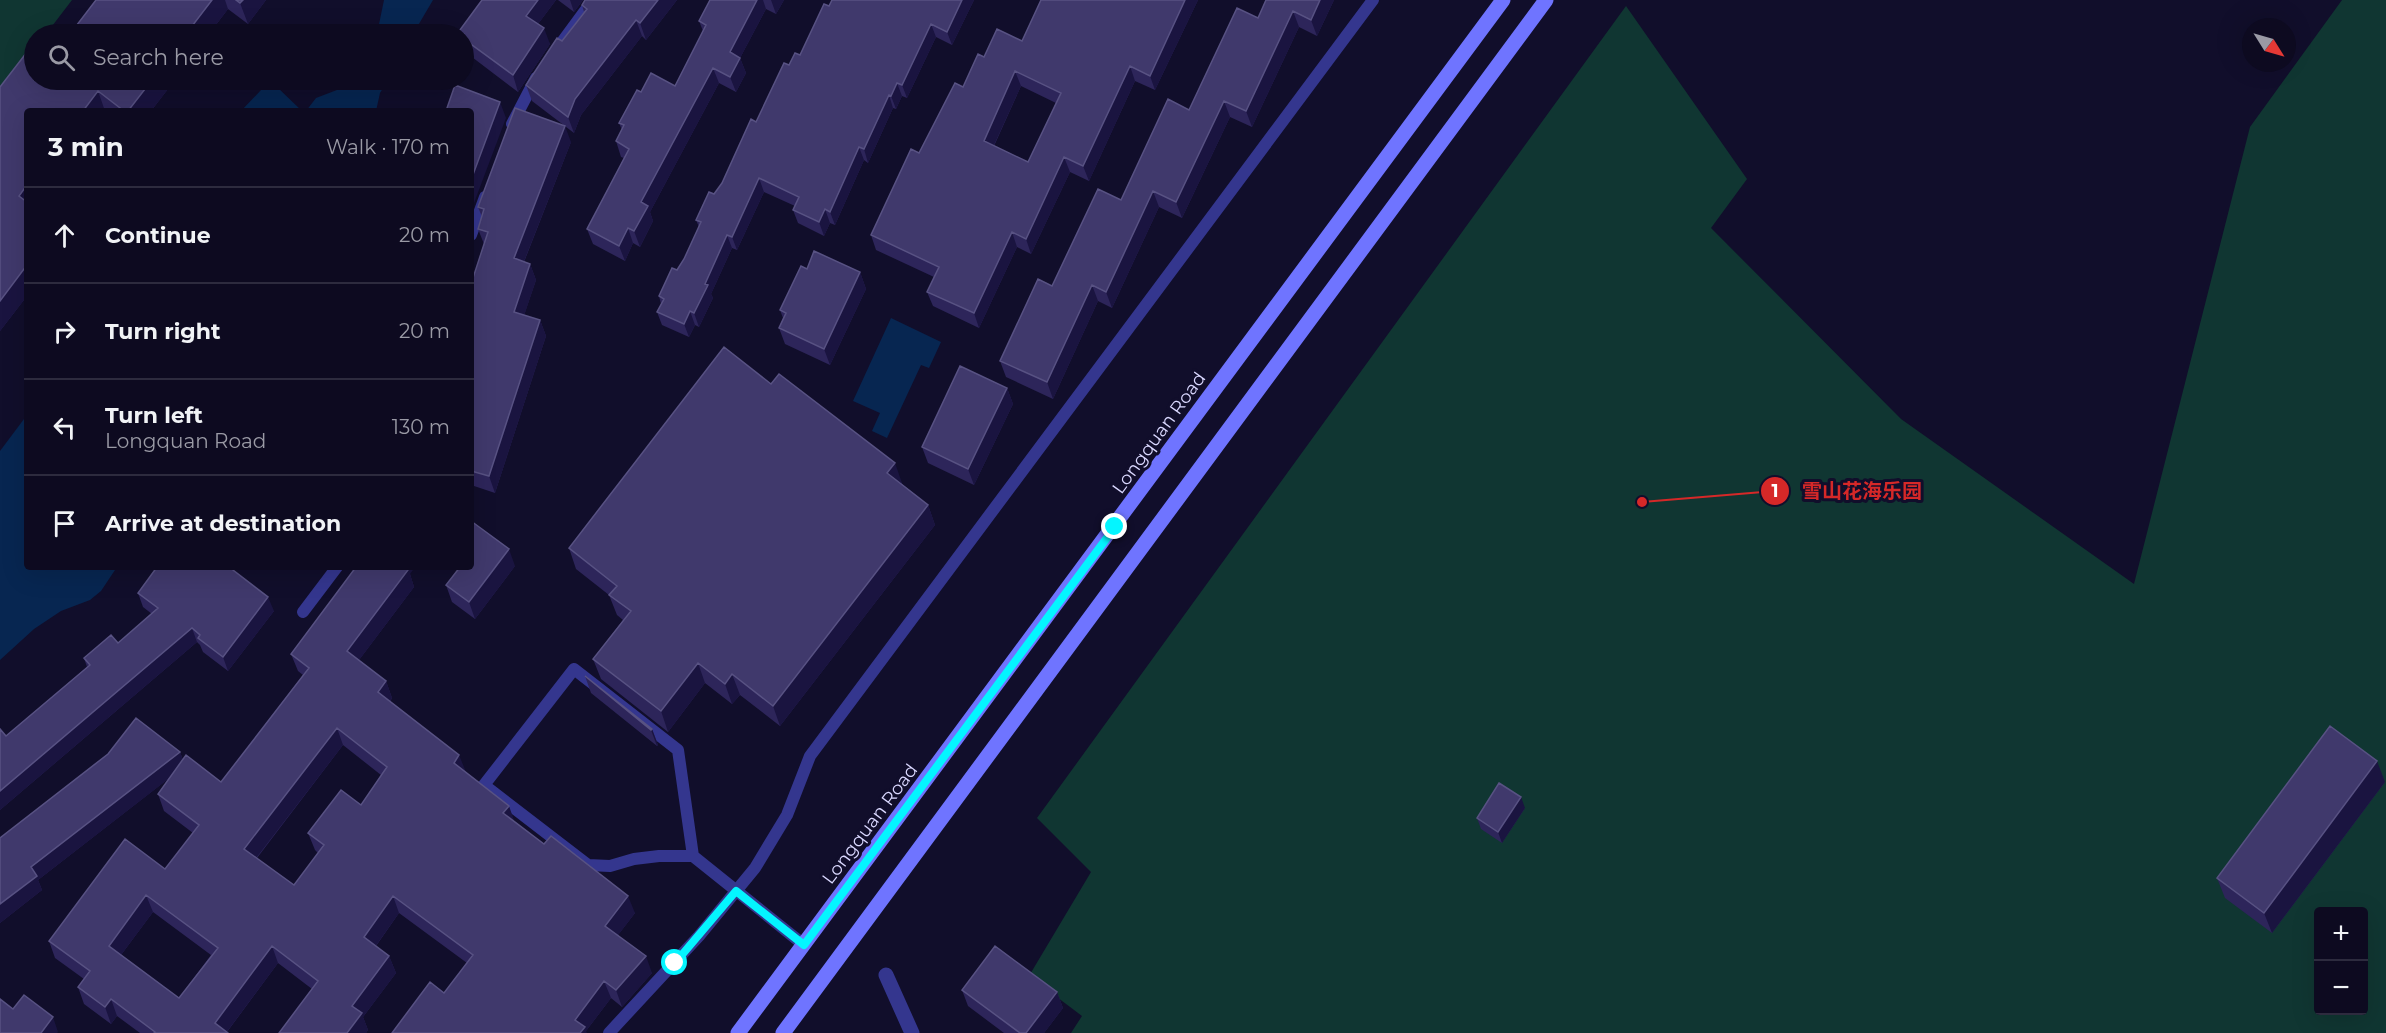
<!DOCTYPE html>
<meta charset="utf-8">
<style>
body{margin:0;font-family:Montserrat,"Noto Sans SC",sans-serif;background:#1b182d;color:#f1f3f6}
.controls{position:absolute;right:18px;bottom:18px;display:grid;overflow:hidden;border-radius:6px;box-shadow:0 6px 24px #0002}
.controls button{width:54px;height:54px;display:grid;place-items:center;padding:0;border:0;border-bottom:2px solid #2d2b3e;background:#0d0a20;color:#f1f3f6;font:30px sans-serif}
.compass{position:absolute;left:2242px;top:18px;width:54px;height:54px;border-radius:50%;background:#0d0a20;box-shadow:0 6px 24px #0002;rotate:127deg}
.stop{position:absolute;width:18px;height:18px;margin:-14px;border:4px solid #04f5ff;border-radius:50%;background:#fff}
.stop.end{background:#04f5ff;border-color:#fff;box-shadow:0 2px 6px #0008}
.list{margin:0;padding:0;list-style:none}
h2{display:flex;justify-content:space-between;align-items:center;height:78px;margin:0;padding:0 24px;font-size:26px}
h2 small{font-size:20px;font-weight:400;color:#9a9aa5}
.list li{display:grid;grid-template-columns:39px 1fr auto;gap:18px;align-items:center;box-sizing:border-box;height:96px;padding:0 24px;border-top:2px solid #2d2b3e}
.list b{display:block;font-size:22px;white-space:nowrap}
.list p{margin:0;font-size:20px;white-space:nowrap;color:#9a9aa5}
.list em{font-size:20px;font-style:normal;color:#9a9aa5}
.icon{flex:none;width:33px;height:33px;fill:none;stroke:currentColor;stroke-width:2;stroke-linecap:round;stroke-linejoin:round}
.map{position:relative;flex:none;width:2386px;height:1033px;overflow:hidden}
.search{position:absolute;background:#0d0a20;box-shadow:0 6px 24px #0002;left:24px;top:24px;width:450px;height:66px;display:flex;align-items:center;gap:15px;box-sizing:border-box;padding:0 21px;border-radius:33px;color:#9a9aa5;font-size:22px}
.panel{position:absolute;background:#0d0a20;box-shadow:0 6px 24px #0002;left:24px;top:108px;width:450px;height:462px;border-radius:6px}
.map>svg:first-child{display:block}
.green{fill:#103632;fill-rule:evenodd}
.water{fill:#072651}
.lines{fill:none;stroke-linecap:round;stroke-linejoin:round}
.lane{stroke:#34368e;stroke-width:12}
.street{stroke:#34368e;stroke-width:15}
.secondary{stroke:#6f74ff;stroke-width:15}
.wall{fill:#2d255a;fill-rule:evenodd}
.shaded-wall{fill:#1a1440}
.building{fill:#40396c;stroke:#585283;stroke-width:1.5;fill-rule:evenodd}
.route{stroke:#04f5ff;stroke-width:8}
.labels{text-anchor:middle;stroke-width:6;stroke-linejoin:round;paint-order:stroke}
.street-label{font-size:18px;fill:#dad8ff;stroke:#110e2b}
.leader{fill:none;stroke:#d62828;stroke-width:2}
.callout-dot{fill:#d62828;stroke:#110e2b;stroke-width:2}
.mark-label{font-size:18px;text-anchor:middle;font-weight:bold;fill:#fff}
.callout-label{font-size:20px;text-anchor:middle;font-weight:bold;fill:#d62828;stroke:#110e2b;stroke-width:6;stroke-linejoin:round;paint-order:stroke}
</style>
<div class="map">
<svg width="2386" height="1033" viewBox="0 0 2386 1033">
<rect width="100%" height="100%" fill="#110e2b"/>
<path class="green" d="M0 0H72L46 34H34V49L0 95Z
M2342 0H2386V1033H1071L1082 1016 1029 976 1091 872 1037 818 1626 6 1747 179 1711 228 1901 419 2134 584 2250 127ZM2318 912H2364V1010H2318Z"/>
<path class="water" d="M384 0H433L413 34H377Z
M363 80H388L380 93 376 111H306L316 98Z
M269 87H277L302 111H241L262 89Z
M891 318 941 342 929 368 921 365 887 438 872 431 880 413 853 401Z
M27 415V567H117L101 591 90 600 61 611 34 629 0 660V451Z"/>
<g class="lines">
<path class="lane" d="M562 42 593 0
M512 124 536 78
M471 235 485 197
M303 612 337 567
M574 669 678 750 693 856H659L634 859 610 866 588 865 484 785Z
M693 856 804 945
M609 1033 699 936 755 868 787 815 810 756 1373 0"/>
<path class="street" d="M886 975 912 1033"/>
<path class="secondary" d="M738 1033 1503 0
M783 1033 1546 0"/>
</g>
<path class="wall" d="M96 0H266L248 24 228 9 209 34H70Z
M482 0H556L538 24 550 44 518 92 464 51V34Z
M558 0H583L574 12Z
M677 0 646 40 642 36 581 115 574 133 532 101 526 85 562 41 584 12 582 5Z
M710 0H784L776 14 766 9 740 58 746 73 736 92 719 83 650 212 653 221 640 247 633 243 625 261 593 244 587 229 624 158 621 157 616 141 622 130 619 123 641 92 675 86 703 31 699 21Z
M832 0H974L952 45 936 37 907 98 902 96 896 109 893 108 868 163 864 160 835 225 830 223 824 236 798 223 793 210 795 206 764 192 737 250 732 248 711 294 713 298 699 327 695 325 689 337 662 325 657 312 661 304 659 296 684 259 699 227 696 220 722 183 789 65 800 55Z
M1041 0H1198L1155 90 1135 81 1089 181 1070 172 1031 254 1017 247 979 328 933 306 927 292 934 277 876 250 871 235 919 153 963 87 984 57 1022 41ZM1021 86 1056 103 1028 162 994 146Z
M1334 0 1317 36 1299 27 1252 127 1230 117 1182 218 1159 207 1112 308 1098 301 1053 399 1006 377 1000 361 1052 286 1121 200 1189 110 1258 18Z
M34 80H175L151 111H27V296L0 331V87Z
M571 142 524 262 530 264 536 280 524 315 540 320 546 336 495 493 471 485V284L484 244 478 229 482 217 478 207Z
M807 269 860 272 866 289 830 365 785 344 779 328 783 318 780 310Z
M771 384 902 483V484L928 505 935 525 780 726 740 695 732 704 705 683 668 732 601 679 593 659 623 620 617 615 609 595 576 569 569 548Z
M1007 388 1013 404 974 485 928 463 922 447Z
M515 566 475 619 452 602 446 585Z
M410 574 414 587 359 660 386 681 392 698 390 702 466 773 515 822 635 913 618 935 652 973 622 1007 611 998 586 1031 444 993 467 963 399 913 376 946 389 956 396 973 363 1017 368 1030 366 1033H279L312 989 278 963 227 1032 228 1033H140L117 1016 111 1024 84 1004 78 987 84 979 55 958 49 941 165 869 193 833 164 811 158 794 168 779 38 880 42 890 0 923V838L180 752 183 760 221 782 303 675 298 671 291 654ZM343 745 381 775 361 805 308 833 315 850 318 853 294 885 257 858ZM153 912 211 955 179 998 121 955Z
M138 593 274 611 228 671 203 652 200 645 197 642 0 810V729L6 736 87 667 84 658 118 643 152 614 143 607Z
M585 676 652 729 658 745 657 746 591 693Z
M2385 782 2272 933 2225 898 2217 878Z
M1525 808 1502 843 1481 829 1477 818Z
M962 990 1057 992 1063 1008 1044 1033H1004L968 1006Z"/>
<path class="shaded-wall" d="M212 0H225L228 9 209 34H186Z
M243 0H266L248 24 240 3Z
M538 0H556L532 32 526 16Z
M570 0H583L574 12Z
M658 0H677L646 40 640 23Z
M757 0H763L766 9 740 58 746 73 736 92 730 77V52Z
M771 0H784L776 14Z
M962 0H974L952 45 947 32Z
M1185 0H1198L1155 90 1150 76Z
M1320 0H1334L1317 36 1311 20Z
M1293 11 1299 27 1252 127 1246 111Z
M636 20 642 36 581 115 574 133 568 117 575 99Z
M931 24 936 37 907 98 902 85Z
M544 28 550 44 518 92 513 75Z
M1130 66 1135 81 1089 181 1083 166Z
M713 68 719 83 650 212 653 221 640 247 634 231 641 202Z
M1015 71 1021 86 989 156 984 141Z
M152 80H175L151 111H128Z
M897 83 902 96 896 109 891 96Z
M98 91 105 111H83Z
M889 95 893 108 868 163 864 149Z
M1224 101 1230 117 1182 218 1176 202Z
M500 102 506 118 471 211V180Z
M565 126 571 142 519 274 514 258Z
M859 147 864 160 835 225 830 212Z
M1064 157 1070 172 1031 254 1026 239Z
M759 178 764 192 737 250 732 237Z
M27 185V215L19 196Z
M1153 191 1159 207 1112 308 1106 292Z
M825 209 830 223 824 236 819 222Z
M628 228 633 243 625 261 619 246Z
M1012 232 1017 247 979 328 974 313Z
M727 235 732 248 711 294 713 298 699 327 694 313 705 284Z
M530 264 536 280 520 328 514 312Z
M27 265V296L0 331V301Z
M860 272 866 289 830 365 824 349Z
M1092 285 1098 301 1053 399 1047 382Z
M690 311 695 325 689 337 684 324Z
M540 320 546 336 495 493 489 476Z
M1007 388 1013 404 974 485 968 469Z
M895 463 902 483 895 493 887 473Z
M928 505 935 525 780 726 773 706Z
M509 549 515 566 475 619 469 602Z
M400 567H415L410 574 414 587 353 668 347 651Z
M268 597 274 611 228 671 223 657Z
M192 628 197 642 0 810V791Z
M698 663 705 683 668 732 661 711Z
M732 674 740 695 732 704 725 684Z
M386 681 392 698 384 709 378 692Z
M337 728 343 745 250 866 244 849Z
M652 729 658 745 657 746 651 730Z
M180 752 185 766 38 880 42 890 0 923V904L31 867Z
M459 755 466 772 454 763Z
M2377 761 2385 782 2272 933 2264 913Z
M1521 797 1525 808 1502 843 1498 832Z
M509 806 515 823 503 813Z
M146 895 153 912 115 963 109 946Z
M393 896 399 913 370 954 364 937Z
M628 896 635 913 612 943 605 926Z
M272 946 278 963 226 1033 215 1023Z
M389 956 396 973 363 1017 368 1030 366 1033H347L352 1006Z
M646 956 652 973 622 1007 616 990Z
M604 981 611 998 586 1031 587 1033H580L575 1020Z
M1057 992 1063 1008 1044 1033H1026Z
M111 999 117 1016 111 1024 105 1007Z
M53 1017 58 1032 57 1033H41Z"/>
<path class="building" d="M96 0H212L186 34H70Z
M236 0H243L240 3Z
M482 0H538L526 16 544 28 513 75 464 39V34H457Z
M585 0H658L640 23 636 20 575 99 568 117 526 85 557 38 562 41 587 9 582 5Z
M710 0H757L730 52 740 58 730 77 713 68 641 202 648 206 634 231 628 228 619 246 587 229 629 149 616 141 624 125 619 123 637 90 641 92 651 73 675 86 706 25 699 21Z
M832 0H962L947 32 931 24 902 85 897 83 891 96 889 95 864 149 859 147 830 212 825 209 819 222 793 210 799 197 759 178 732 237 727 235 705 284 708 285 694 313 690 311 684 324 657 312 664 299 659 296 672 268 677 270 684 259 701 222 696 220 709 192 714 194 722 183 751 119 756 122 784 63 789 65 795 53 800 55 824 4 829 6Z
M1041 0H1185L1150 76 1130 66 1083 166 1064 157 1026 239 1012 232 974 313 927 292 939 267 871 235 911 149 919 153 955 83 963 87 978 54 984 57 997 29 1022 41ZM1015 71 1061 93 1028 162 984 141Z
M1266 0H1320L1311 20 1293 11 1246 111 1224 101 1176 202 1153 191 1106 292 1092 285 1047 382 1000 361 1038 279 1052 286 1098 189 1121 200 1168 99 1189 110 1237 8 1258 18Z
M34 43V80H152L128 111H124L98 91 83 111H27V185L19 196 27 202V265L0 301V87Z
M455 85 500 102 471 180V111H446Z
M515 108 565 126 514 258 530 264 514 312 540 320 489 476 471 471V284L488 232 478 229 484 209 478 207Z
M814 251 860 272 824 349 779 328 786 313 780 310 801 266 807 269Z
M724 347 771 384 779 374 895 463 887 473 928 505 773 706 732 674 725 684 698 663 661 711 593 659 631 611 609 595 617 586 569 548Z
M960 366 1007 388 968 469 922 447Z
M471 521 509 549 469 602 446 585 460 567H471Z
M157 567H229L268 597 223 657 198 638 200 635 192 628 0 791V729L6 736 90 665 84 658 111 635 118 643 158 608 138 593Z
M356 567H404L408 570 347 651 386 681 378 692 459 755 454 763 509 806 503 813 544 844 551 836 628 896 605 926 646 956 616 990 604 981 575 1020 585 1027 580 1033H392L430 982 444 993 473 955 393 896 364 937 389 956 352 1006 362 1013 347 1033H279L318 981 272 946 215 1023 228 1033H154L155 1032 111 999 105 1007 78 987 90 971 49 941 125 839 165 869 199 825 158 794 186 755 221 782 309 668 291 654ZM337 728 387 767 361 805 341 790 308 833 324 845 294 885 244 849ZM146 895 218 948 179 998 109 946Z
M585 676 652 729 651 730Z
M136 718 180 752 31 867 37 876 0 904V838L108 754Z
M2330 726 2377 761 2264 913 2217 878Z
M1499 783 1521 797 1498 832 1477 818Z
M995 946 1057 992 1026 1033H1020L962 990Z
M24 995 53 1017 41 1033H0V999L13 1009Z"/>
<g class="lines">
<path class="route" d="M675 963 736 891 804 945 1115 527"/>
</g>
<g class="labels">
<g class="street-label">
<text transform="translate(1159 433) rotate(-54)" y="6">Longquan Road</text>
<text transform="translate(870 824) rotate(-53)" y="6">Longquan Road</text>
</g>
</g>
<path class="leader" d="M1642 502L1775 491"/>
<g class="callout-dot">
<circle cx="1642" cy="502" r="6"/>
<circle cx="1775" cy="491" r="15"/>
</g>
<g class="mark-label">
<text x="1775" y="497">1</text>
</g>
<g class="callout-label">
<text x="1862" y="498">雪山花海乐园</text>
</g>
</svg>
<div class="controls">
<button>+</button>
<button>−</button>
</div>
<svg class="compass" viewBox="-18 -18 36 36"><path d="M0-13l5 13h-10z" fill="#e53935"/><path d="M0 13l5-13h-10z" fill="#9a9aa5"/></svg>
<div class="stop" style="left:675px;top:963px"></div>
<div class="stop end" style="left:1115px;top:527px"></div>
<div class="search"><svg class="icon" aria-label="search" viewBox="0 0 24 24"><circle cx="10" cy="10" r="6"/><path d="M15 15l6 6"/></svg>Search here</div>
<section class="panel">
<h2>3 min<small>Walk · 170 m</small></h2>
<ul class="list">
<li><svg class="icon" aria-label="ahead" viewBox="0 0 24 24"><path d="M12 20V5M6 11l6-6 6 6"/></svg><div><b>Continue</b></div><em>20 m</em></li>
<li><svg class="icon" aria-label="right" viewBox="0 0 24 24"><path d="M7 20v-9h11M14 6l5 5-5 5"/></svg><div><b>Turn right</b></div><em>20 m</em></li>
<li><svg class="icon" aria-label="left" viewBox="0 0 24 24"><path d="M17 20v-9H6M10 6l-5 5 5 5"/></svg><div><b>Turn left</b><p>Longquan Road</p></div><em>130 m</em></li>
<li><svg class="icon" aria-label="arrive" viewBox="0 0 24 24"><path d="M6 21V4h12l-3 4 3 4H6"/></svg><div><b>Arrive at destination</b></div></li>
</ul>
</section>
</div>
